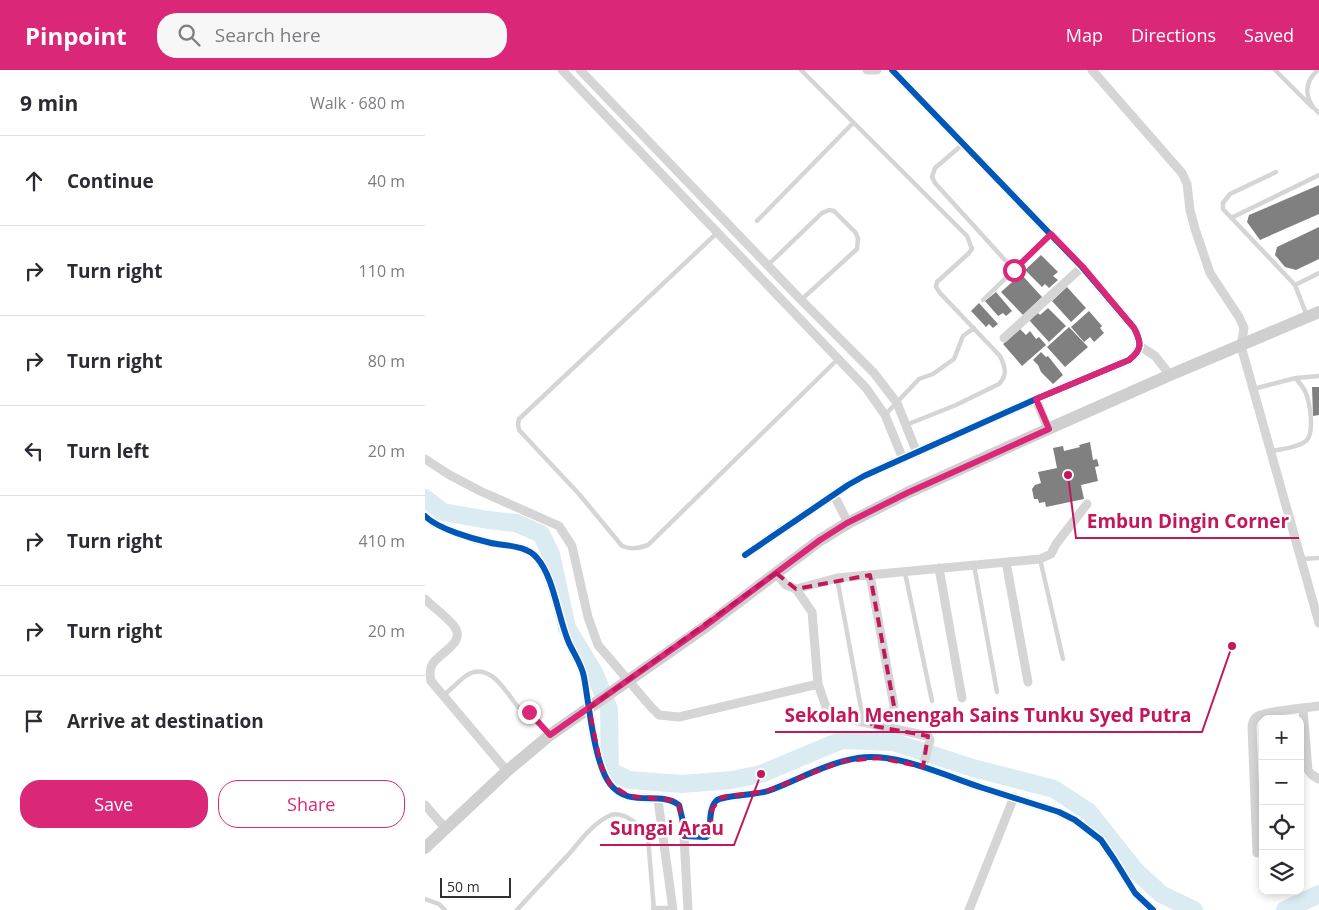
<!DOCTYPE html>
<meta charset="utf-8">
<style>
body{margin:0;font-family:"Open Sans",sans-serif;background:#f7f7f7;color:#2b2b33}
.controls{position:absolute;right:15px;bottom:15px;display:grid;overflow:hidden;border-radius:10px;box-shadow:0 2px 8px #0003}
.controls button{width:45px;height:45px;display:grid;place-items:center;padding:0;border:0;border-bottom:1px solid #e1e1e2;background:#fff;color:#2b2b33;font:25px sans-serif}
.scale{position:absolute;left:15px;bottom:12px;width:71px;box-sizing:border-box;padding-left:5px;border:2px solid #313131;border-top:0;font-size:14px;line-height:18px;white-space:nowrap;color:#313131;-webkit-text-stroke:4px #fff;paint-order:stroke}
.stop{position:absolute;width:15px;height:15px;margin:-11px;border:4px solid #db2777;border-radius:50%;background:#fff}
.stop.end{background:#db2777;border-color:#fff;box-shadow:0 1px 5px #0008}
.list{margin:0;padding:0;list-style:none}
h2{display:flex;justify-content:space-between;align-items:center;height:65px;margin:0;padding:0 20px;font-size:21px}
h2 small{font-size:16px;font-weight:400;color:#7c7c81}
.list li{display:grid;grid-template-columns:32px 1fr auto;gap:15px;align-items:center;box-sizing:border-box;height:90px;padding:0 20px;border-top:1px solid #e1e1e2}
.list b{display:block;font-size:19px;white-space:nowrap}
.list em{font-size:16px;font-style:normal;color:#7c7c81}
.actions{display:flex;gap:10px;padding:15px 20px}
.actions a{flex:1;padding:11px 0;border:1px solid #db2777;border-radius:20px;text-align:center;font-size:18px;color:#db2777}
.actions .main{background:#db2777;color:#fff}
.icon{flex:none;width:28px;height:28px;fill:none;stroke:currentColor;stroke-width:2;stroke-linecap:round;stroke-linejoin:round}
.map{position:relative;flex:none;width:894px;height:840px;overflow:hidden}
header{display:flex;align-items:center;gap:30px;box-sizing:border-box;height:70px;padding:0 25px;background:#db2777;color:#fff}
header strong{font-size:24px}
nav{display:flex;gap:28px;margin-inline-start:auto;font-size:18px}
.search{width:350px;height:45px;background:#f7f7f7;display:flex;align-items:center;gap:12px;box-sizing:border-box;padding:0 18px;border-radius:20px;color:#7c7c81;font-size:19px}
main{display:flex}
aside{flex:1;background:#fff}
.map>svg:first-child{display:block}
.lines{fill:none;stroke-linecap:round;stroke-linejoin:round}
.river{stroke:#dbebf2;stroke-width:18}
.building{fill:#808080}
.service{stroke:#d5d5d5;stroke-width:4.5}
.minor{stroke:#d5d5d5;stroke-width:9}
.secondary{stroke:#cfcfcf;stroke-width:12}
.cycleway-casing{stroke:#fff;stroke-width:9}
.cycleway{stroke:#0057b8;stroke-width:6}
.route{stroke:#db2777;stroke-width:6}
.marked{fill:none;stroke:#c2185b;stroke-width:4;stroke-dasharray:10 6;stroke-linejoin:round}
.leader{fill:none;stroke:#c2185b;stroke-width:2}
.callout-dot{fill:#c2185b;stroke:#fff;stroke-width:2}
.callout-label{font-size:19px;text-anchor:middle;font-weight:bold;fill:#c2185b;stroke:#fff;stroke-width:5;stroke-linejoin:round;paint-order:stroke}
</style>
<header>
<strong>Pinpoint</strong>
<div class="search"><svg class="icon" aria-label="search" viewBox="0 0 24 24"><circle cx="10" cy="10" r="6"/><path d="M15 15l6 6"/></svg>Search here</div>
<nav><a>Map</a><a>Directions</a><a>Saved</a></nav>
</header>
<main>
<aside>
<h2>9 min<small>Walk · 680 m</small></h2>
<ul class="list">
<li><svg class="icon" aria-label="ahead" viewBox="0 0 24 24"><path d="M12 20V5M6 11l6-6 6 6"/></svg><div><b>Continue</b></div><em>40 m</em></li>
<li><svg class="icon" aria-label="right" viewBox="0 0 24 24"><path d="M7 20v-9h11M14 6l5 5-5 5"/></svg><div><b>Turn right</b></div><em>110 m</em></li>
<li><svg class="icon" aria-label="right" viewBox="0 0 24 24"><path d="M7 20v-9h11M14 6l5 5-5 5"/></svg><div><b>Turn right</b></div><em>80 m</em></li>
<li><svg class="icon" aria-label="left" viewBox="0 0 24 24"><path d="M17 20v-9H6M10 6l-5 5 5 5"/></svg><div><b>Turn left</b></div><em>20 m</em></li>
<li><svg class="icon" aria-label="right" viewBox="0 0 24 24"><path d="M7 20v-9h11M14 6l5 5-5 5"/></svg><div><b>Turn right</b></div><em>410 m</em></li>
<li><svg class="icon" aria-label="right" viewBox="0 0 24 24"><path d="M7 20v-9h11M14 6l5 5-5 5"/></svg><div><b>Turn right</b></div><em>20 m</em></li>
<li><svg class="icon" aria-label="arrive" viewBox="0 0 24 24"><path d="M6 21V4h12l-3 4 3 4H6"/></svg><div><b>Arrive at destination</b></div></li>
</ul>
<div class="actions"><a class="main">Save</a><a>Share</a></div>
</aside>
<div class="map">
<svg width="894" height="840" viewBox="0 0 894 840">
<rect width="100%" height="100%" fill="#fff"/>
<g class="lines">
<path class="river" d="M0 428 18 442 63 450 91 453 116 464 126 484 142 558 170 604 184 639 185 701 204 710 257 714 307 710 336 704 417 670 468 672 548 698 629 719 664 742 710 800 736 824 769 840
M860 840 894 824"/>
</g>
<path class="building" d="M894 115V144L835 170 822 152 824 145Z
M894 157V189L871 200 860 197 850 185 852 177Z
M616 185 633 202 628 206 633 210 624 218 620 214 617 217 600 200Z
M596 204 617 227 598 245 576 222Z
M642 217 661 238 646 252 627 231Z
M571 222 587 241 581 246 578 243 573 246 560 231Z
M554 233 573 254 568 258 564 254 561 257 546 241Z
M623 238 641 256 624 272 604 250 613 243 615 245Z
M664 241 677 256 675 258 679 263 669 272 665 267 659 272 646 257Z
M644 257 663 277 640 297 622 277Z
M595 259 601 265 605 261 611 269 614 267 621 275 597 296 578 274Z
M616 282 621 287 623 286 638 305 628 314 616 302 613 295 608 290Z
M887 317H894V345L888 346Z
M665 372 668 390 672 389 674 396 670 397 673 411 656 415 659 429 621 437 620 432 614 433 613 429H609L607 419 610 415 616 413 613 402 632 398 628 378 638 376 639 381 655 377 654 375Z"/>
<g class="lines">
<path class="service" d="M376 0 542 166 547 179 544 183 512 212 511 217 515 223 575 286C580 296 583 305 574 314L531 335 481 355
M850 0 887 37
M893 0C878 13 879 30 894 43
M538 74 510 98 507 107 510 113 589 200
M851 102 805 124 798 133V139L870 215 882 246
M806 148 894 105
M332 151 428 53
M293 162 94 349 93 354 94 360 154 424 197 476C207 480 214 478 223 475L413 289
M343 195 397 143 404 140 409 141 430 162 433 168 432 179 376 230
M870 215 894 203
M558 230 626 164
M828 319 871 308 894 306
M460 345 494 309 508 304 529 289 538 266 549 258
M847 381C857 379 872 378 881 371 890 363 885 332 880 321 878 317 874 313 871 308
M615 489 638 589
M876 489 894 488
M549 495 572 622
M480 503 507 631
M412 508 438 649
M18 626C25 620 35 610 42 605 65 591 81 622 93 637L101 639 124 663
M0 829 14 834 20 840
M228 838H247
M92 840C109 821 127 802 144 784 156 770 169 752 186 745 199 741 219 757 223 768L229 840"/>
<path class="minor" d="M137 0 441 318 460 345 478 389
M155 0 376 230 449 303 472 333 492 383
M442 0H452
M667 0 757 103 762 114 765 140 770 159 785 203 814 247 819 258 816 276 894 553
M579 268 657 197
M715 276 730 286 745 305
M611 329 623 359
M0 389 23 404 55 421 134 456 147 476 163 547 173 575 226 637 234 645 254 647 393 614
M409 425 423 453
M0 446C13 459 48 469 66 473 81 476 101 475 112 488 129 507 133 548 144 573 149 584 157 595 159 607 164 634 169 693 185 714 204 739 235 720 254 735L260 760 259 766 281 767 285 764C285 755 284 738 291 731 297 725 332 725 343 721 373 710 401 693 433 688 473 682 520 706 558 718 583 726 609 734 634 742L650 750 676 770 689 789 710 823 728 840
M320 485 423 415 439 406 611 329 704 290C717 280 717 273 709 258L657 197 467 0
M581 492 603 612
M514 498 537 628
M351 503 361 515 371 519 387 542 393 614 402 640 405 645 503 666 505 670 498 697
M371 519 412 508 615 489 626 484 631 474 662 434
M0 529C9 538 21 546 29 556 42 573 13 583 7 595 4 600 5 606 6 611L82 701
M878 639 883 700 887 705 894 709
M436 652 438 649 468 641 469 636 445 505
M233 730 248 840
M0 735 21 759
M259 766 263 840
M832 783 827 656C828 652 829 648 833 646 842 641 881 638 894 636
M544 840 589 727"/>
<path class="secondary" d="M0 778 82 701 125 665 280 557 395 470 423 453 482 423 623 359 745 305 894 242"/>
<defs>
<path id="cycleway" d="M0 446C13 459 48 469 66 473 81 476 101 475 112 488 129 507 133 548 144 573 149 584 157 595 159 607 164 634 169 693 185 714 204 739 235 720 254 735L260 760 259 766 281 767 285 764C285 755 284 738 291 731 297 725 332 725 343 721 373 710 401 693 433 688 473 682 520 706 558 718 583 726 609 734 634 742L650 750 676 770 689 789 710 823 728 840
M320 485 423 415 439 406 611 329 704 290C717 280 717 273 709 258L657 197 467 0"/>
</defs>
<use href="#cycleway" class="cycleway-casing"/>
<use href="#cycleway" class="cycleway"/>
</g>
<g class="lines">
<path class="route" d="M104 642 125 665 280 556 395 470 422 453 482 423 624 359 611 329 704 290C717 280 717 273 709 258L658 197 626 164 589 200"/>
</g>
<path class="marked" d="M351 503 371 519 445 505 469 636 468 641 444 655 503 666 498 697 454 688 418 691 342 721 297 727 287 739 285 764 259 766 254 735 247 730 204 726 185 714 176 696 164 638Z"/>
<path class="leader" d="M643 405L651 468H874M807 576L777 662H350M336 704L309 775H175"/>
<g class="callout-dot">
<circle cx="643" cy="405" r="5"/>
<circle cx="807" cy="576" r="5"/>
<circle cx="336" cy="704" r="5"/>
</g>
<g class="callout-label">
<text x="763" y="458">Embun Dingin Corner</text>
<text x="563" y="652">Sekolah Menengah Sains Tunku Syed Putra</text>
<text x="242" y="765">Sungai Arau</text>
</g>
</svg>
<div class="controls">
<button>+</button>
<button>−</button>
<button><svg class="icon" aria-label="locate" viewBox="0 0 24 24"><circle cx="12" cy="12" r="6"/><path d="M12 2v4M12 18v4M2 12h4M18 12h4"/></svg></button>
<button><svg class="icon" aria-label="layers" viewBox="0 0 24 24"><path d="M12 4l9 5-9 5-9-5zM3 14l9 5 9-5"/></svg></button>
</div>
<div class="scale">50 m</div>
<div class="stop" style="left:589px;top:200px"></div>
<div class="stop end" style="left:104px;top:642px"></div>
</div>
</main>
